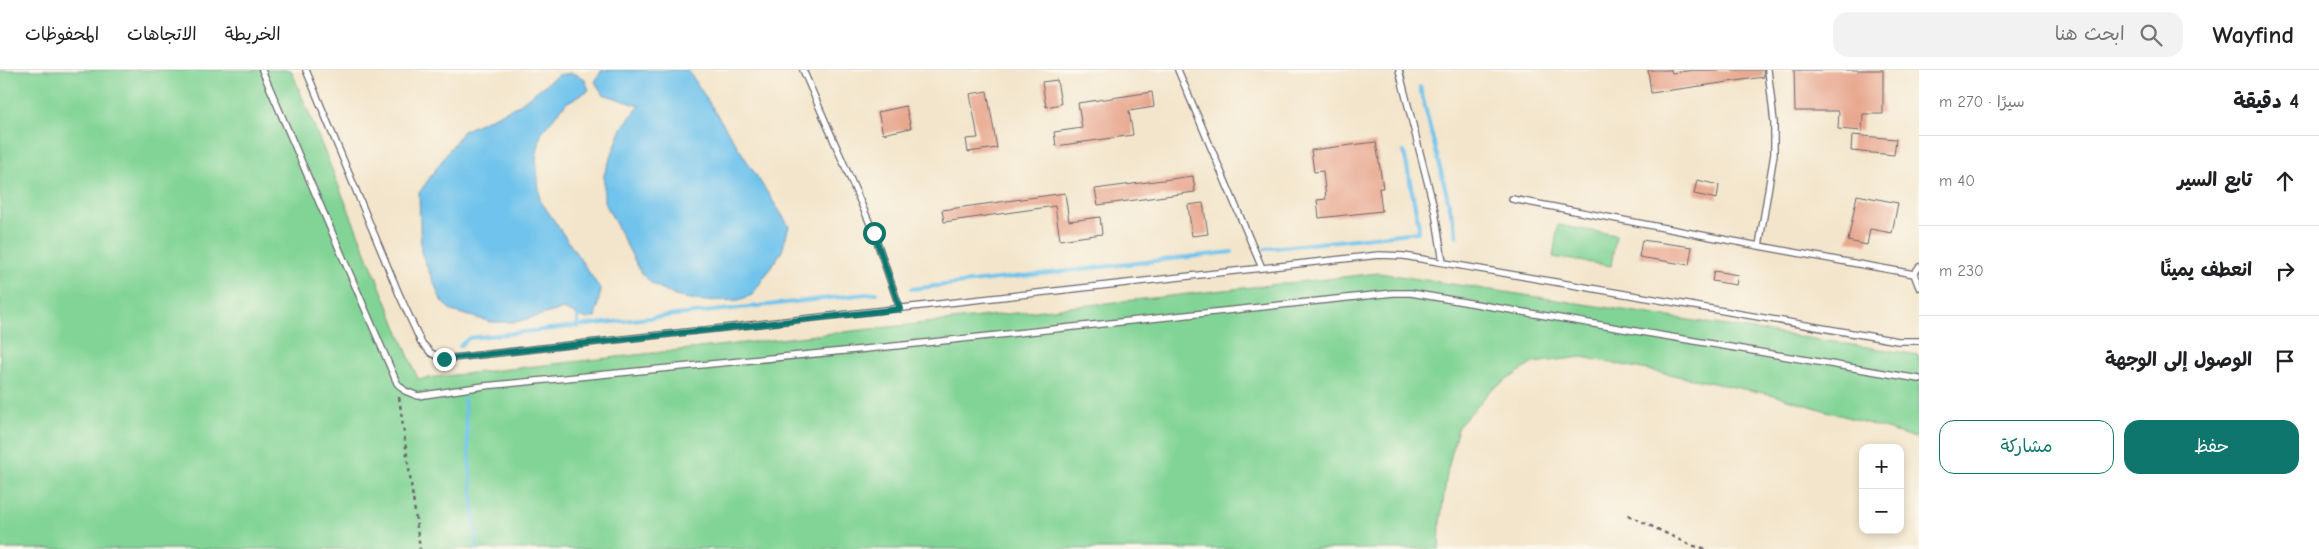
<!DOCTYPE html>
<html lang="ar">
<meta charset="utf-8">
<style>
body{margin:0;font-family:"Comic Neue","Playpen Sans Arabic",sans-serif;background:#f2f2f2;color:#202124;direction:rtl}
.controls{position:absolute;right:15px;bottom:15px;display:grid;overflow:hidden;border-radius:10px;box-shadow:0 2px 8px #0003}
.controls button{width:45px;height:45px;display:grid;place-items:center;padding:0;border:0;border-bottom:1px solid #e0e0e0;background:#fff;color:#202124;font:25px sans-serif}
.stop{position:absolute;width:15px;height:15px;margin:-11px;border:4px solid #0f766e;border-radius:50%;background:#fff}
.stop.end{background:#0f766e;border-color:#fff;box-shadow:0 1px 5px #0008}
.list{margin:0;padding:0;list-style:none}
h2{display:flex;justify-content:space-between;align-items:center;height:65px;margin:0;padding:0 20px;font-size:21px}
h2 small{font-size:16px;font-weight:400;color:#757577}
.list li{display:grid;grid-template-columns:32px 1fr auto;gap:15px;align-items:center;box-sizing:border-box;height:90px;padding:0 20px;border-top:1px solid #e0e0e0}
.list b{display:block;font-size:19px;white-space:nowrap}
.list em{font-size:16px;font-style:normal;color:#757577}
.actions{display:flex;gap:10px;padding:15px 20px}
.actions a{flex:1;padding:11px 0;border:1px solid #0f766e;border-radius:15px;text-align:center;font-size:18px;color:#0f766e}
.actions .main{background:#0f766e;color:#fff}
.icon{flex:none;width:28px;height:28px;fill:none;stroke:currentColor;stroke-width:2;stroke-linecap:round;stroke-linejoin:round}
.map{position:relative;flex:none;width:1919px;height:479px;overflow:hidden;direction:ltr}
header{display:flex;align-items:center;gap:30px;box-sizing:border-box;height:70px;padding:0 25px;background:#fff;border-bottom:1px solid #e0e0e0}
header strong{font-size:24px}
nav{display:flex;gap:28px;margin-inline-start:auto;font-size:18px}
.search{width:350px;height:45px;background:#f2f2f2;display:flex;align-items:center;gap:12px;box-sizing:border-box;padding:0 18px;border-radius:15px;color:#757577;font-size:19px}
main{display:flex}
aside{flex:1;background:#fff}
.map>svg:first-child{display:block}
.green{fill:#82d496;stroke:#527b68}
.water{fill:#70c3ec;stroke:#497294}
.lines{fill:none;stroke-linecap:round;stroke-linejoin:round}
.stream{stroke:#70c3ec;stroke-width:4}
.building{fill:#e8a78f}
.service-casing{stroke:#6b666d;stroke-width:8}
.path{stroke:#6b666d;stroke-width:2.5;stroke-dasharray:4 4;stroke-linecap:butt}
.service{stroke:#fff;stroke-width:5.5}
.route{stroke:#0f766e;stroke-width:6}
</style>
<header>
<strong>Wayfind</strong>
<div class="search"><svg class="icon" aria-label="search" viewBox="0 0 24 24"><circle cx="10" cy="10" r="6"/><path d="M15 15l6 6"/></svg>ابحث هنا</div>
<nav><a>الخريطة</a><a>الاتجاهات</a><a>المحفوظات</a></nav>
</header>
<main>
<aside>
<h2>4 دقيقة<small>سيرًا · 270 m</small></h2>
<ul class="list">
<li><svg class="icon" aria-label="ahead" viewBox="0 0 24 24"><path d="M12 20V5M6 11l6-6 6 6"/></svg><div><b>تابع السير</b></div><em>40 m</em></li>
<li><svg class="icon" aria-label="right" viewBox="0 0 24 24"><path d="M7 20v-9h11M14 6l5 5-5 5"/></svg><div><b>انعطف يمينًا</b></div><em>230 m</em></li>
<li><svg class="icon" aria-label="arrive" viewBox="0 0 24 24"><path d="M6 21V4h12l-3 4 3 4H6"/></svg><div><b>الوصول إلى الوجهة</b></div></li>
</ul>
<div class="actions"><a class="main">حفظ</a><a>مشاركة</a></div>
</aside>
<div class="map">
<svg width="1919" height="479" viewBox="0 0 1919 479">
<rect width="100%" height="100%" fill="#fbf7ec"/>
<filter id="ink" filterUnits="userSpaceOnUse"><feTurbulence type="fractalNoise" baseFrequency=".02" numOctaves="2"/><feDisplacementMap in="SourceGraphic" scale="10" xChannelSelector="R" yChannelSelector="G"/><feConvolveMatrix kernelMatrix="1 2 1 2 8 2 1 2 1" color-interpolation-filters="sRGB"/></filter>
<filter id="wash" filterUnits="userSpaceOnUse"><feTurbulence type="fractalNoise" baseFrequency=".0096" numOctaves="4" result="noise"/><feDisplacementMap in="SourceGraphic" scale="20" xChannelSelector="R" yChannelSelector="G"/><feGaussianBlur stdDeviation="1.12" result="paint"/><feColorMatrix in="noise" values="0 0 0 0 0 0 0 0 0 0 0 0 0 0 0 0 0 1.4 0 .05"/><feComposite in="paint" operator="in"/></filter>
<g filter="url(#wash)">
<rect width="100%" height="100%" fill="#f3e5cb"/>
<path class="green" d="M0 0H291L418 309 1379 203 1919 285V369L1774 325 1582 287 1533 293 1491 320 1458 357 1447 403 1440 453 1439 479H0Z
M1558 155 1616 165 1611 196 1553 187Z"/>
<path class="water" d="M602 0H688L789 156 782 181 752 225 739 230 701 231 675 226 651 213 641 203 604 131V105L623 56 640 36 603 24 595 12Z
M572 3 584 8 589 20 566 33 541 63 536 89 540 130 601 220 595 247 587 249 563 239 516 252H491L452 241 442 232 421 182 419 123 463 61 517 36 558 5Z"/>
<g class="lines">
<path class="stream" d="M1420 17 1457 166
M1265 179 1418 162 1419 156 1404 82
M911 219 1232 182
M578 257V246
M460 276 469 268 876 223
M464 329 477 479"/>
</g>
<g id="blocks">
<path class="building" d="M1648 0H1671L1672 3 1694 0H1763L1764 7 1651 23Z
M1794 0H1883V44H1863L1862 61 1838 59 1839 41H1795Z
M1057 10 1061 34 1046 37 1042 12Z
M987 21 997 78 968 82 966 69 978 68 970 24Z
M1152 22 1154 37 1129 41 1133 65 1056 76 1054 62 1082 58 1078 33Z
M906 36 911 58 883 64 878 42Z
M1852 65 1896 69 1894 85 1851 81Z
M1376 72 1383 118H1379L1382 141 1319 148 1317 130 1326 129 1323 101 1314 102 1311 80Z
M1193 106 1195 122 1098 135 1095 119Z
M1697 110 1719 115 1717 129 1694 124Z
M1065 123 1069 151 1100 147 1102 164 1060 170 1055 136 944 152 942 140Z
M1857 125 1898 133 1892 163 1870 159 1867 175 1848 171Z
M1203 133 1208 164 1192 166 1188 135Z
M1642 170 1692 177 1689 195 1639 187Z
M1714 201 1738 205 1736 215 1712 211Z"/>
</g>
</g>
<g filter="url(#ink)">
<use href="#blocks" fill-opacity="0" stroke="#6b666d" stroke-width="1"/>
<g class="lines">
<defs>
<path id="service" d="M262 0 397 313 405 321 418 326 484 316 886 277 1393 223H1411L1919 309
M306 0 399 224 421 272 431 283 444 289 1379 185 1404 186 1898 271H1919
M803 0 874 163 900 239
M1178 0 1262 198
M1399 0 1435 142 1443 192
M1512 129 1759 176 1774 84V52L1768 0
M1759 176 1914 204
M1919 197 1914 204 1919 217"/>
</defs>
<use href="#service" class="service-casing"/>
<path class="path" d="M399 327 420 479
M1628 445 1690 475 1707 479"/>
<use href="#service" class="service"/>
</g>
</g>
<g class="lines" filter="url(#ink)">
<path class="route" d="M444 289 900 239 874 163"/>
</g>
</svg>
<div class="controls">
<button>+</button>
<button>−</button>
</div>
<div class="stop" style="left:874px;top:163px"></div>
<div class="stop end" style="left:444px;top:289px"></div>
</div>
</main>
